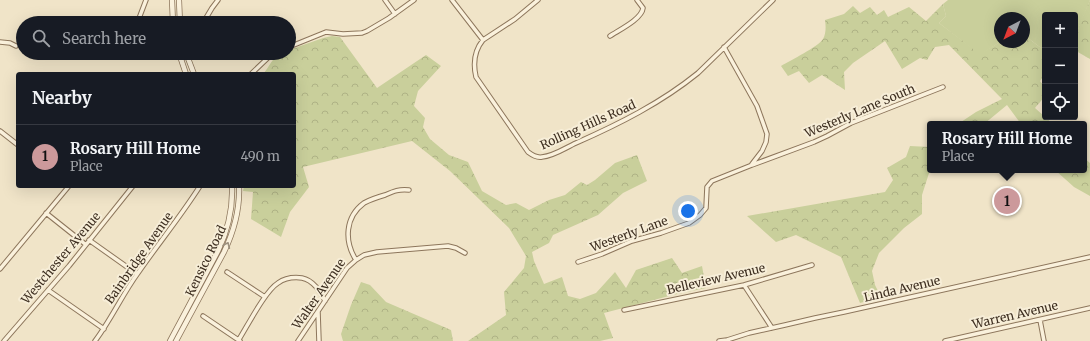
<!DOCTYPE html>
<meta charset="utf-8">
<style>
body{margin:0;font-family:Merriweather,serif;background:#242831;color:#f1f3f6}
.controls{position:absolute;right:12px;top:12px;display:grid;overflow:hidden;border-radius:4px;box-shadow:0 4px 16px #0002}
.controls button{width:36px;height:36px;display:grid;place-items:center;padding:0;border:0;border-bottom:1px solid #363941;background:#171b24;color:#f1f3f6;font:20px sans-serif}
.compass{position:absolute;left:994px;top:12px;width:36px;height:36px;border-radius:50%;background:#171b24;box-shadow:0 4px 16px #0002;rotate:222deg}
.you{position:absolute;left:688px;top:211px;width:14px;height:14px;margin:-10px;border:3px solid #fff;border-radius:50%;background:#1a73e8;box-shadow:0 0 0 6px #1a73e833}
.badge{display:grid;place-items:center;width:26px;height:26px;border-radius:50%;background:#cc999b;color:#111;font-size:13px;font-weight:700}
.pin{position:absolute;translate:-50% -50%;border:2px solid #fff;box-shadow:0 1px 4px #0006}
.popup{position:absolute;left:927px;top:121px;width:160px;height:52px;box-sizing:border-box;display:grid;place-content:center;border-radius:4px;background:#171b24;filter:drop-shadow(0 1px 3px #0005);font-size:13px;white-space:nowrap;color:#9ea1a6}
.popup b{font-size:15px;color:#f1f3f6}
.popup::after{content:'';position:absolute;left:50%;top:100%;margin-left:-8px;border:8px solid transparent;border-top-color:#171b24}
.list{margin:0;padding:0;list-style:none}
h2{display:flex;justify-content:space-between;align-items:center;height:52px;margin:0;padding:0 16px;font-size:17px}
h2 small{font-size:13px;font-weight:400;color:#9ea1a6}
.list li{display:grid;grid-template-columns:26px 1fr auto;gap:12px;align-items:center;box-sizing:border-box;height:64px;padding:0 16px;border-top:1px solid #363941}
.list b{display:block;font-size:15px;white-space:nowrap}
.list p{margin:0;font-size:13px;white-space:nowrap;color:#9ea1a6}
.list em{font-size:13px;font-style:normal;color:#9ea1a6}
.icon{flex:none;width:22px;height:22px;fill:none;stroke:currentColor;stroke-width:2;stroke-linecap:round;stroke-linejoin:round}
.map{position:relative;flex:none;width:1090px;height:341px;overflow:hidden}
.search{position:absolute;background:#171b24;box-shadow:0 4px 16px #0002;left:16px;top:16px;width:280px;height:44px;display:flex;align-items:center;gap:10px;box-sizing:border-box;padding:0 14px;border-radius:22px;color:#9ea1a6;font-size:15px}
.panel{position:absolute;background:#171b24;box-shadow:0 4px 16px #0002;left:16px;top:72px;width:280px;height:116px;border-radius:4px}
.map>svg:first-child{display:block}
.grass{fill:#c9cf9b}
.forest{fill:url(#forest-crowns)}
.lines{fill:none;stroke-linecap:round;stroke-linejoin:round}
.minor-casing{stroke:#8d765c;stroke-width:5.5}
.tertiary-casing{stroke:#8d765c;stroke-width:6}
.minor{stroke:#faf1dc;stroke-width:3.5}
.tertiary{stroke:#faf1dc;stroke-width:4.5}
.oneway{stroke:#9c907e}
.labels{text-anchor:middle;stroke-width:4;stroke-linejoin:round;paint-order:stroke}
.street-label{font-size:12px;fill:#3d2e20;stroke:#f7eed8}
</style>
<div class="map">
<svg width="1090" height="341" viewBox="0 0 1090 341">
<defs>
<pattern id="forest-crowns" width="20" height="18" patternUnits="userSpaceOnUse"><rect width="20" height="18" fill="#c9cf9b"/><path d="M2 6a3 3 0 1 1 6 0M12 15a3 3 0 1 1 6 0" fill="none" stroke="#aeb285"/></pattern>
</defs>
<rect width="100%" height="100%" fill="#f0e4c8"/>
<path class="grass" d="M948 0H1090L1075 37V15H1045V46L1041 48 1024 35V18H1000V42L980 55 939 23 946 16 943 4Z"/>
<path class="forest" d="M1090 0V59L1076 51C1072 37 1084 14 1090 0Z
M943 4 946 16 939 23 980 54 1000 42H1024V35L1041 48 1045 46V75L1040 81C1050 94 1044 97 1035 108L1053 124H1021L1007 105 984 124H958L976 112 1002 99 949 45 935 47 927 60 920 58 902 69 885 41 853 63 844 72 845 90 822 75 809 83 799 71 788 76 781 66C791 60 818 47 823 39 826 34 826 26 825 20L844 14 853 6 860 13 870 7 877 15 884 10 888 17 909 7 926 21Z
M332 36 340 37 377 88 426 55 441 66 418 91 414 106 425 118 423 127 430 139 449 155 468 162 482 191 506 205 516 203 529 210 549 200 565 195 581 182 587 185 595 180 615 163 637 155 647 181 623 193 598 215 553 235 549 243 532 252 534 261 544 284 562 277 568 296 580 299 596 293 615 272 626 288 636 270 672 258 682 273 702 266 706 288 673 295 604 313 613 338 600 341H468L506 315 504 292 524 268 526 256 509 228 450 171 412 141 303 167 309 187 290 212 281 237 251 219 253 192 243 191 244 186H294V74H263C273 63 272 53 289 53V50L323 38Z
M910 146 930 147V170L922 195V214L904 228 879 253 872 271 875 285 881 297 860 303 841 257 796 235 776 242 747 216 885 192 893 180 887 168 906 157Z
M1084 158 1090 163V196L1074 187 1055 170H1084Z
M361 282 370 285 386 302 451 330 453 341H343L341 334 351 305Z"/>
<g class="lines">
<defs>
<path id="minor" d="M385 0 395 14
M452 0 483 40
M538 0 515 19 483 40C474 51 473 64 476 77L528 152C532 155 537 158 542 157 554 156 565 148 576 143 619 124 661 103 698 73L773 0
M138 21 146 0
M203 23 212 8 218 0
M610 36C619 30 642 19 643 8L637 0
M0 42 10 43 16 46
M289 47 326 32 343 34 362 33 367 31 389 18 414 0
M724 47 757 106 767 134 766 142 762 151 752 164
M251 74 273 53
M0 131 18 145
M46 213 85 244
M89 240 137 274
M356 260C344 241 345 217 364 203 371 199 378 197 385 195 394 191 399 189 409 190
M578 262 602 254 632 241 661 233 689 223 700 215 706 208 707 187 712 181 752 165 814 142 827 136 851 123 943 87
M0 269 69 186
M227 272 265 297
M744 285 772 328
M48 290 104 329
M624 310 744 285 812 265
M318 312 319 341
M203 316 240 341
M1040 320 1044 341
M4 341 69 266 133 186
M95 341C111 320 122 295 138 273 158 244 181 216 200 186
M238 341C247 327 265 291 278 283 285 278 294 277 302 278 313 280 321 292 325 301
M298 341 347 268 356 260 364 255 377 252 448 246 456 248 465 253
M719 341 727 340 749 333 785 325 815 318 844 312 1090 257
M945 341 1090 308"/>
<path id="tertiary" d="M172 0 173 23
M179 0 180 23
M179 53 186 74
M186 53 194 74
M170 341 218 251C228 230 233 209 232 186
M176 341 224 252C234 231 240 209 239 186"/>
</defs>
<use href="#minor" class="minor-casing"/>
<use href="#tertiary" class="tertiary-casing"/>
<use href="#minor" class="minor"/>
<use href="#tertiary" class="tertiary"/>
</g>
<defs><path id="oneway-chevron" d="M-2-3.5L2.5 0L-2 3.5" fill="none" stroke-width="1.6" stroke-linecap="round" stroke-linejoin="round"/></defs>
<use class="oneway" href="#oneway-chevron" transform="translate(227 245) rotate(-66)"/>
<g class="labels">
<g class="street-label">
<text transform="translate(860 111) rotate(-23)" y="4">Westerly Lane South</text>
<text transform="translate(588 125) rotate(-24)" y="4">Rolling Hills Road</text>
<text transform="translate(629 234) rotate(-20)" y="4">Westerly Lane</text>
<text transform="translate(61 258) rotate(-50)" y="4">Westchester Avenue</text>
<text transform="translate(139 258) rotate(-55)" y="4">Bainbridge Avenue</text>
<text transform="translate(206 261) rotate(-64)" y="4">Kensico Road</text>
<text transform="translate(716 279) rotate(-13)" y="4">Belleview Avenue</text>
<text transform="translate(902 289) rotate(-13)" y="4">Linda Avenue</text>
<text transform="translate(319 294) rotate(-55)" y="4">Walter Avenue</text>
<text transform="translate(1015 315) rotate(-13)" y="4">Warren Avenue</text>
</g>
</g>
</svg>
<div class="controls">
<button>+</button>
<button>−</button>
<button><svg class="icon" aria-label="locate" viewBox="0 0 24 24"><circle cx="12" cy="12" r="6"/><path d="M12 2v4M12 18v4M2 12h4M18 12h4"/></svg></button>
</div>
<svg class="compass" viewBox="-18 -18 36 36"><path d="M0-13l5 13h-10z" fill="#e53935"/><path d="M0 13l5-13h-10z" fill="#9ea1a6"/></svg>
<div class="you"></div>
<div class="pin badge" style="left:1007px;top:201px">1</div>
<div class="popup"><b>Rosary Hill Home</b>Place</div>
<div class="search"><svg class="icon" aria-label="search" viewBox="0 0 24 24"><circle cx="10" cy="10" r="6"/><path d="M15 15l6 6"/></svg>Search here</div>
<section class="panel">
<h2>Nearby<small></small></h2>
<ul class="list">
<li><span class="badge">1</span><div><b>Rosary Hill Home</b><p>Place</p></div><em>490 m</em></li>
</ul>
</section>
</div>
